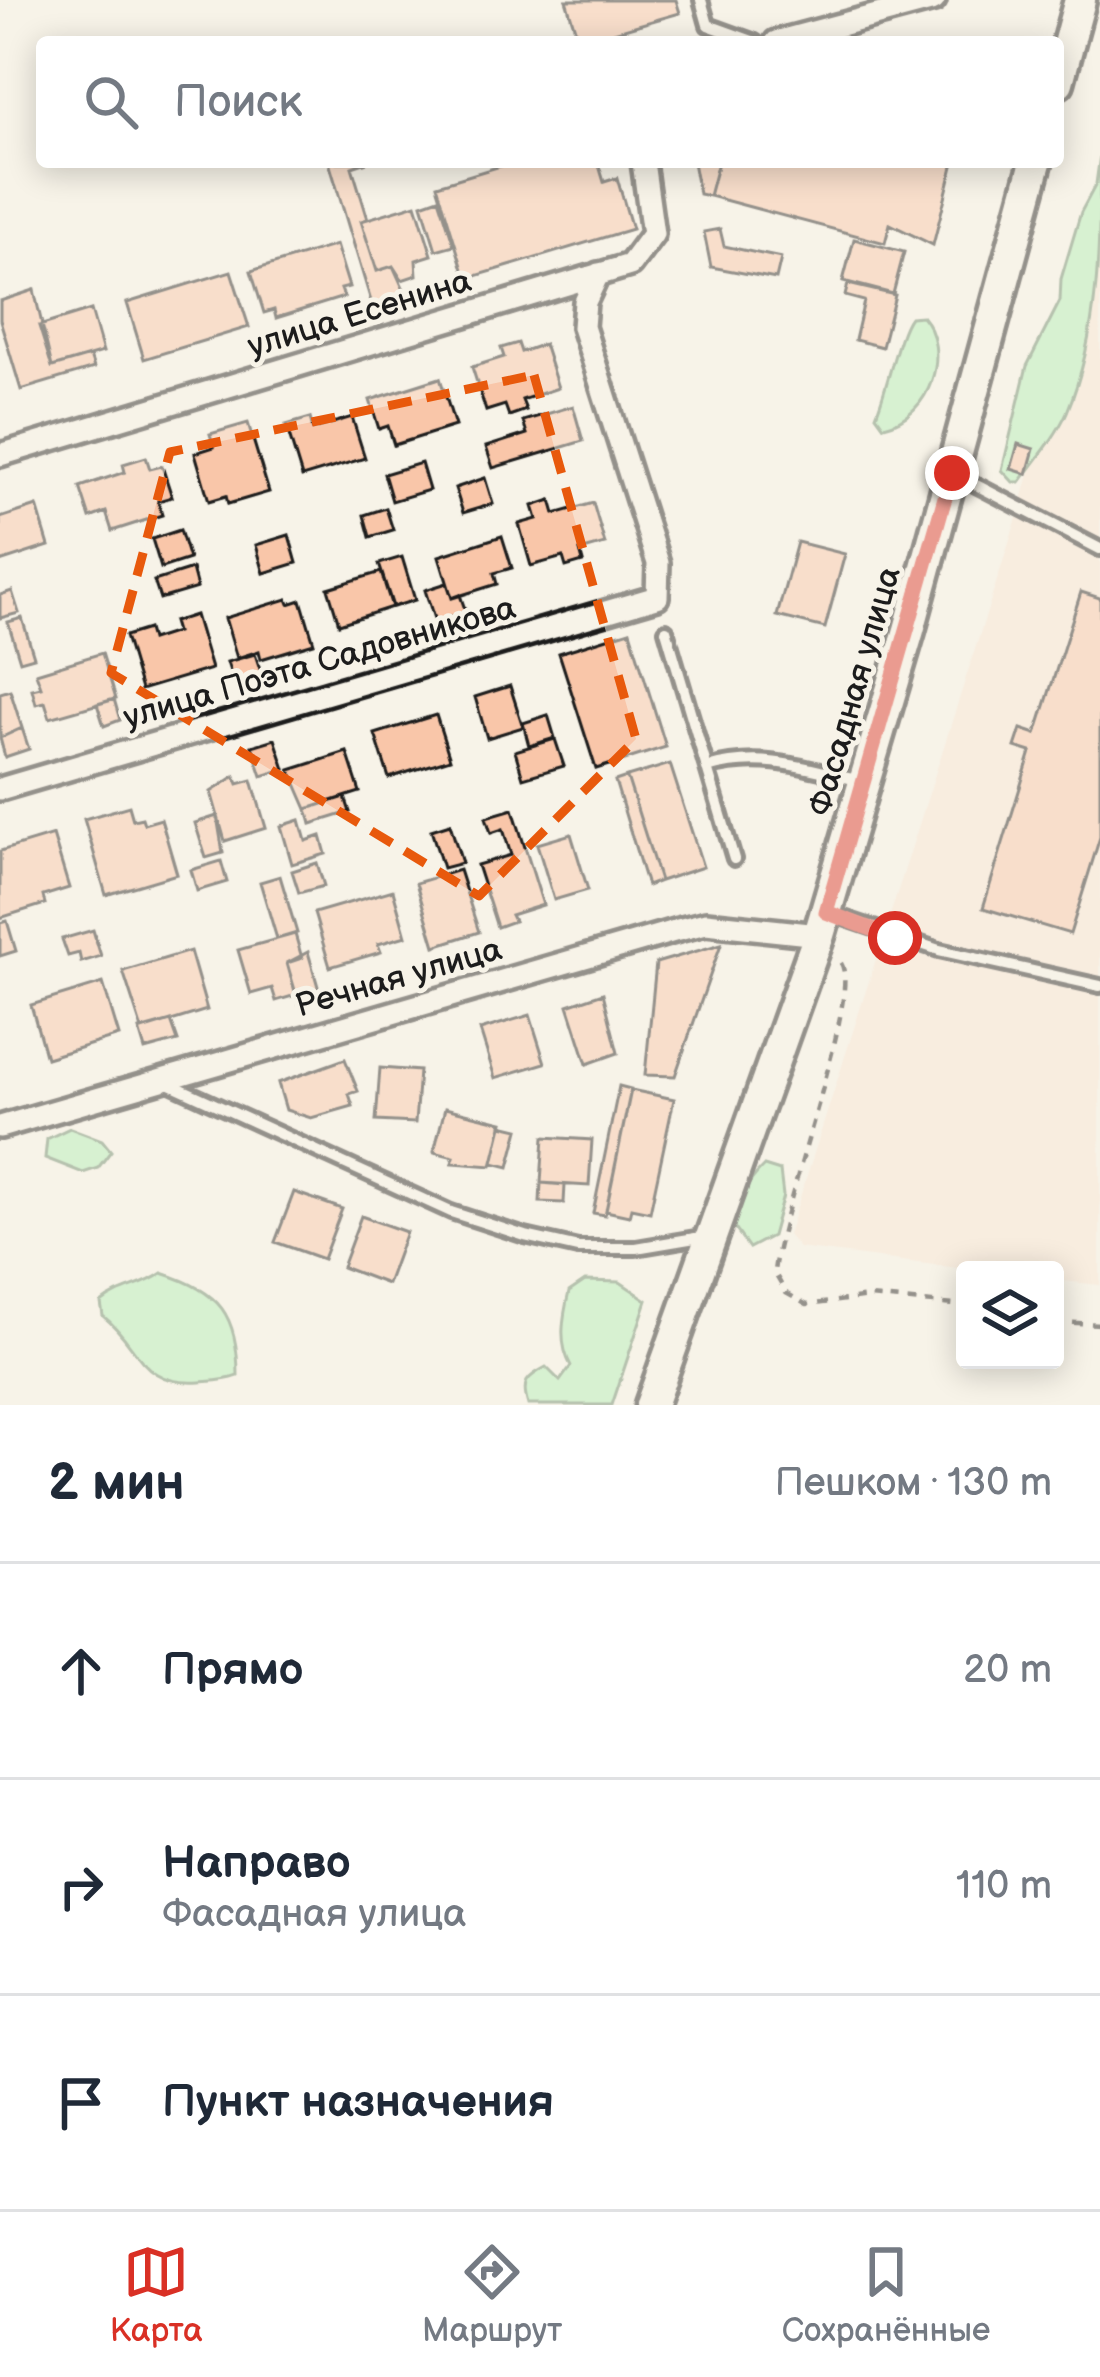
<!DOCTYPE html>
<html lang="ru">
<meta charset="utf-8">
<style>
body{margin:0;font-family:"Balsamiq Sans",sans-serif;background:#f6f6f7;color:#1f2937}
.controls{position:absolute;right:36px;bottom:36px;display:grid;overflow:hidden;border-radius:12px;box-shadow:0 6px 30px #0003}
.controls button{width:108px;height:108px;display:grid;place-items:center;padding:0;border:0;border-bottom:3px solid #e0e1e3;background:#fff;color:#1f2937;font:60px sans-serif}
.stop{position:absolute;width:36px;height:36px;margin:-27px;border:9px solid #d93025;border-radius:50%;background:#fff}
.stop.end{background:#d93025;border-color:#fff;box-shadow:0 3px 12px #0008}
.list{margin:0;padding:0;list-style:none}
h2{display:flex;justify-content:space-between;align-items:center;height:156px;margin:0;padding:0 48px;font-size:51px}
h2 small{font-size:39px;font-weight:400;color:#747a83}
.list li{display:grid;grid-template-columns:78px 1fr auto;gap:36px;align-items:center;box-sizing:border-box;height:216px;padding:0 48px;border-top:3px solid #e0e1e3}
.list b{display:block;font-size:45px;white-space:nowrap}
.list p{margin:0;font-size:39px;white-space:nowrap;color:#747a83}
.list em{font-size:39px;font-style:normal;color:#747a83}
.icon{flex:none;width:66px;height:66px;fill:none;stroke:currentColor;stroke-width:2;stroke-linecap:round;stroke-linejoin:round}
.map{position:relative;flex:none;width:1100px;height:1405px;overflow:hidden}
.search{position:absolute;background:#fff;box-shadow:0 6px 30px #0003;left:36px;right:36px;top:36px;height:132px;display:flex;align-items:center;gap:30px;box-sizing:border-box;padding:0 42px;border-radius:12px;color:#747a83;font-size:45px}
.sheet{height:804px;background:#fff}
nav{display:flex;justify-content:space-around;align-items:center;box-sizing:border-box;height:168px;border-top:3px solid #e0e1e3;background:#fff;font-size:33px;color:#747a83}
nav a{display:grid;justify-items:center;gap:6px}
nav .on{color:#d93025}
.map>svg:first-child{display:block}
.built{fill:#f8e6d5}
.green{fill:#afefb6;stroke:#668669;stroke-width:3}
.building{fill:#f9c6a9;stroke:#1c1c1c;stroke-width:3}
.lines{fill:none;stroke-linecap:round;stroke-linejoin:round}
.service-casing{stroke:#1c1c1c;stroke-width:20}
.minor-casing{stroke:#1c1c1c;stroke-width:30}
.secondary-casing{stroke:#1c1c1c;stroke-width:39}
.path{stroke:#1c1c1c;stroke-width:4.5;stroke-dasharray:9 9;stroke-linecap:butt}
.service{stroke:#f7f3e8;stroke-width:10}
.minor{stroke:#f7f3e8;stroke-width:21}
.secondary{stroke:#f7f3e8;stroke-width:30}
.route{stroke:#d93025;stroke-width:15}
.marked{fill:none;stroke:#e8590c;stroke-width:9;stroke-dasharray:24 15;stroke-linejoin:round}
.labels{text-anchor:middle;stroke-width:10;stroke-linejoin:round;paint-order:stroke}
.street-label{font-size:33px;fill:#1c1c1c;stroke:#f7f3e8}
</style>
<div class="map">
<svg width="1100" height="1405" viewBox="0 0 1100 1405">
<rect width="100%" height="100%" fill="#f7f3e8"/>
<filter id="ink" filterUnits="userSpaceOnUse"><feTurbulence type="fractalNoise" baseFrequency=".00833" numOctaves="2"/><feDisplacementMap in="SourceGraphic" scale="24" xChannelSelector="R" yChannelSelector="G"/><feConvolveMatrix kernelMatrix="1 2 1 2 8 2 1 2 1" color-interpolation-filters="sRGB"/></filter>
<g filter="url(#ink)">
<path class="built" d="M1100 219V1285L1055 1280V1270H975L799 1248 788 1235 1017 518Z"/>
<path class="green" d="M1100 155C1100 240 1100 333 1067 412 1056 437 1036 460 1020 482H1013L1002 470 1027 366 1060 301 1061 279 1081 212 1096 184Z
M922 316C952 350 931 416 884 426L876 415C887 390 898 332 910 317Z
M70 1128 102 1140 111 1151 98 1168 83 1173 45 1158 47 1139Z
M764 1166 780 1171 783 1196 772 1236 749 1248 734 1227C738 1202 745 1184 764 1166Z
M162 1273C220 1291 238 1315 238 1376 225 1381 213 1381 200 1382 138 1386 142 1347 103 1316L101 1303C121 1287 141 1288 162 1273Z
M585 1281 620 1282 647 1300 612 1405H528C521 1382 526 1378 546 1367L560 1381 571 1366C558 1343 563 1317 569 1292Z"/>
<path class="building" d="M566 0H676L680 13 579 42Z
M329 162H367L352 167 368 219 361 221 377 271 393 266 407 297 373 308Z
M514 162H598L604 182 617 178 632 229 466 279 437 185Z
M693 162H718L709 196 699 194Z
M718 162H954L933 245 890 224 885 243 709 196Z
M439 198 454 245 436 250 422 204Z
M416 204 432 255 416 260 417 275 402 280 393 266 377 271 361 221Z
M720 229 724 246 781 258 776 279 711 267 704 232Z
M854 239 904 252 893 294 843 281Z
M336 245 349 287 341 289 344 297 276 318 274 310 264 313 251 271Z
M231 271 249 327 144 359 127 303Z
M848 284 895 295 882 347 855 340 864 301 845 296Z
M34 290 52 367 90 356 94 368 21 390 0 320V301Z
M91 310 103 352 52 367 39 326Z
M518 343 521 352 544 344 558 388 522 400 526 410 509 416 505 405 486 411 472 367 504 357 501 348Z
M440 378 455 426 394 445 388 426 379 429 370 400Z
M573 406 583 441 493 468 486 447 527 434 523 421Z
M352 417 365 458 302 477 286 425 310 418 313 429Z
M248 423 269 492 228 504 226 496 209 501 195 453 214 447 210 434Z
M1018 444 1034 449 1027 474 1011 469Z
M146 457 150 469 162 466 172 497 158 501 162 515 112 531 106 512 90 518 80 487 125 472 123 464Z
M421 463 429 490 392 501 384 474Z
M485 478 493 504 463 513 455 488Z
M551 500 555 514 593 503 605 544 580 551 583 562 566 567 563 557 531 566 519 524 537 519 533 506Z
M37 506 49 546 0 562V518Z
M386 508 393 530 370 537 364 515Z
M180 530 189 559 161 568 152 539Z
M289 535 297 563 264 573 256 545Z
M502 536 512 568 494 573 497 584 452 598 439 556Z
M797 542 845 554 825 628 777 616Z
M402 557 415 600 393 607 379 564Z
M192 569 197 588 160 599 154 581Z
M381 572 392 607 339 624 328 588Z
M447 583 452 598 460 595 466 612 435 622 425 590Z
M12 591 19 613 0 618V595Z
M1081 592 1100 598V837L1070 934 983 908 1031 752 1015 747 1021 729 1036 734Z
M287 599 289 604 301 600 314 643 261 659 259 651 237 658 225 618Z
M195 615 211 669 141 690 125 636 148 629 151 640 176 632 173 622Z
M22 618 34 657 20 661 8 622Z
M630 631 666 747 596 769 559 653Z
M102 653 116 699 50 718 45 702 36 704 32 689 41 687 36 673Z
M255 654 262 675 234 684 227 662Z
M510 686 523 727 487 738 475 697Z
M10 690 22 728 0 738V693Z
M114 699 120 720 104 726 97 704Z
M436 715 450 759 389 778 375 734Z
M548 715 555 738 529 746 523 723Z
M22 728 29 749 5 757 0 738Z
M275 739 285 769 262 776 252 746Z
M555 739 564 766 523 778 515 751Z
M347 752 360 792 307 809 290 770Z
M670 764 703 867 660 881 627 777Z
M235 776 238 784 252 780 266 828 225 841 211 792Z
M627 777 660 881 647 886 615 781Z
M345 797 350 812 311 824 307 809Z
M129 806 133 820 142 818 144 824 161 819 177 874 106 895 84 819Z
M513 809 543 905 511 915 514 921 497 927 477 865 511 855 503 829 491 833 486 817Z
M217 816 223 853 206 858 195 823Z
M300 820 306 841 321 836 326 854 292 864 281 826Z
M450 824 462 863 443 868 431 830Z
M571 834 588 890 554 900 537 844Z
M53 835 69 888 43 896 45 904 0 918V851Z
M221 861 227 882 197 891 191 870Z
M317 863 324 886 299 893 292 871Z
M459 870 479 932 435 946 416 883Z
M280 876 297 933 277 939 260 882Z
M393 890 406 936 378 944 381 952 330 967 314 913Z
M7 921 16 951 0 956V923Z
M93 930 101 956 81 962 79 953 68 956 62 939Z
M295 934 302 958 287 963 296 995 276 1001 272 988 251 994 238 950Z
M721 944 675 1076 645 1075 656 963Z
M190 951 207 1010 142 1030 123 971Z
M308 952 321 997 299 1004 287 963Z
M103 983 119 1036 46 1058 31 1005Z
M603 993 618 1053 587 1064 568 1005Z
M530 1015 545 1063 495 1078 480 1030Z
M171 1021 178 1041 145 1050 139 1030Z
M345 1059 358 1091 349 1094 353 1106 311 1118 286 1110 278 1083Z
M380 1068 419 1071 415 1123 376 1121Z
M619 1086 631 1089 605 1215 593 1213Z
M631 1090 674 1099 650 1212 631 1208 629 1216 606 1211Z
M445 1108 503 1122 492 1166 452 1163 454 1157 434 1152Z
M502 1125 519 1129 509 1167 493 1163Z
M544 1137 592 1140 589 1186 541 1183Z
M541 1183 565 1185 564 1203 540 1202Z
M294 1192 342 1209 323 1259 275 1242Z
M361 1216 406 1232 387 1284 342 1267Z"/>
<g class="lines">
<defs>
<path id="service" d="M701 0 708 25 755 42
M955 474 1100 549
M666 630 734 859
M707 768C762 752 807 768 861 781
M829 913 939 950 1100 986
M166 1082 451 1212 525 1236 578 1248H636L707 1236"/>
<path id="minor" d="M776 42 934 0
M0 455 630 265 653 234 643 162
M0 789 657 597 658 563 583 327 585 302 598 274
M0 1127 678 930 706 923 819 935"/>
<path id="secondary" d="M1058 82 1080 0
M651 1405 819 935 909 630 1036 162"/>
</defs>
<use href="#service" class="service-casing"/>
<use href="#minor" class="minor-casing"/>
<use href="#secondary" class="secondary-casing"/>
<path class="path" d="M841 963C862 994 779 1215 774 1272L786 1293 807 1305 869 1297 965 1306
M1055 1322 1100 1324"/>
<use href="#service" class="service"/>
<use href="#minor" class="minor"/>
<use href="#secondary" class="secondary"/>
</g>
</g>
<g class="lines" filter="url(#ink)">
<path class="route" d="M895 938 826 912 952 473"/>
</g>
<path d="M0 0H1100V1405H0ZM534 375 636 739 479 896 111 673 170 452Z" fill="#f7f3e8" fill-opacity=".55" fill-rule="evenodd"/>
<path class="marked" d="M534 375 636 739 479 896 111 673 170 452Z"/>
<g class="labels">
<g class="street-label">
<text transform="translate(359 312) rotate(-17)" y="12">улица Есенина</text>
<text transform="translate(319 661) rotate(-16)" y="12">улица Поэта Садовникова</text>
<text transform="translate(853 691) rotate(-74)" y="12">Фасадная улица</text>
<text transform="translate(398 976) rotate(-16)" y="12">Речная улица</text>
</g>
</g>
</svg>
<div class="controls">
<button><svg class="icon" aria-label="layers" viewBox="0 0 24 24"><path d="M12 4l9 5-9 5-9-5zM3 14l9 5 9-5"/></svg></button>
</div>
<div class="stop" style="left:895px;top:938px"></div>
<div class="stop end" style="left:952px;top:473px"></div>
<div class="search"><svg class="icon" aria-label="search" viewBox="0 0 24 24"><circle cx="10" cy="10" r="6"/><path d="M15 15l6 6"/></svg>Поиск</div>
</div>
<section class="sheet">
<h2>2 мин<small>Пешком · 130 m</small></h2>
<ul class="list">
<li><svg class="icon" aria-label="ahead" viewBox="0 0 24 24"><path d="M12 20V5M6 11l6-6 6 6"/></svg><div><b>Прямо</b></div><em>20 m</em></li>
<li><svg class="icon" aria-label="right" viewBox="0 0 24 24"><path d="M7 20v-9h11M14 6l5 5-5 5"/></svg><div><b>Направо</b><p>Фасадная улица</p></div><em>110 m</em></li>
<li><svg class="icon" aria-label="arrive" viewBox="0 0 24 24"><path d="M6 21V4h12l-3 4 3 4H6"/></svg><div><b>Пункт назначения</b></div></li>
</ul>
</section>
<nav>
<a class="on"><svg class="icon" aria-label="map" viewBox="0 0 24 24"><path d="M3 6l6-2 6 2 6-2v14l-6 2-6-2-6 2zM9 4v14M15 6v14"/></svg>Карта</a>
<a><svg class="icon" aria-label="directions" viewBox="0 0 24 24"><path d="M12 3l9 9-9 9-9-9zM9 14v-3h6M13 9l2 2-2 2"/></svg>Маршрут</a>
<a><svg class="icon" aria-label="saved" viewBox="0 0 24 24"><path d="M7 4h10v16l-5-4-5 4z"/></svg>Сохранённые</a>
</nav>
